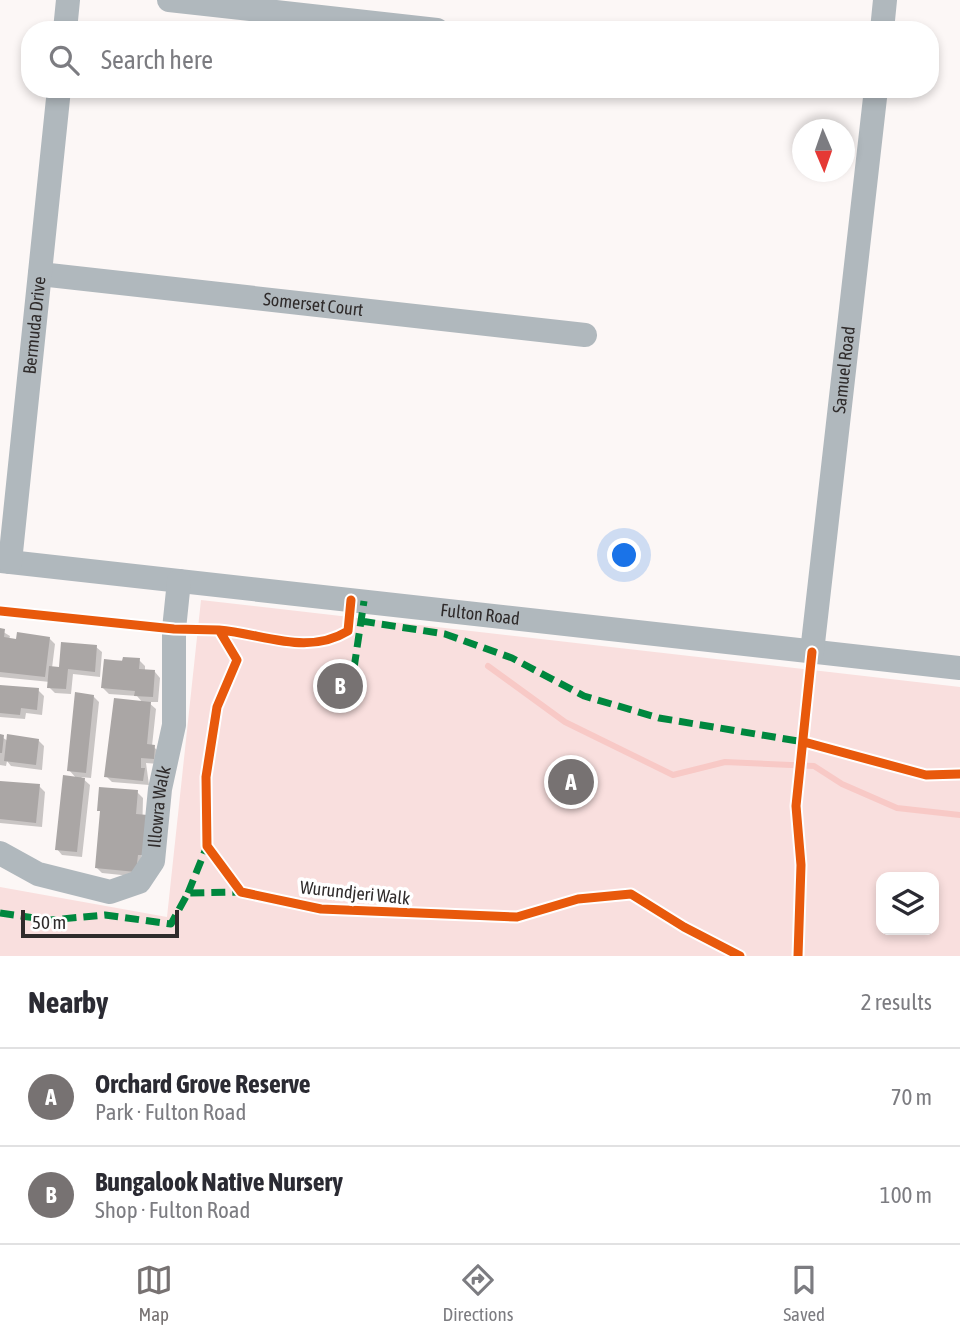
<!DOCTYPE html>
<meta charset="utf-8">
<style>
body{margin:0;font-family:"Asap Condensed",sans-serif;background:#f2f2f3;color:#2b2b33}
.controls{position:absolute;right:21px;bottom:21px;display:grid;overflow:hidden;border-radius:14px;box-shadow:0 4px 10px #0003}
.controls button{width:63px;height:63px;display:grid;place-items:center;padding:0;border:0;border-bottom:2px solid #e1e1e2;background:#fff;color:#2b2b33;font:35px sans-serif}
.compass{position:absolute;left:792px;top:119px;width:63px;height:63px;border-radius:50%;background:#fff;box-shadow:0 4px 10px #0003;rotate:178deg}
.scale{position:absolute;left:21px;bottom:18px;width:158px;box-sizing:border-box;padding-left:7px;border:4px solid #2f2b2b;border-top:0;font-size:19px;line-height:24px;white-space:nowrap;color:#2f2b2b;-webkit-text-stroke:5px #fff;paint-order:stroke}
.you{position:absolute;left:625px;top:556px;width:24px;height:24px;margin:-18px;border:5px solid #fff;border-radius:50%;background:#1a73e8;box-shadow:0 0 0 10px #1a73e833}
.badge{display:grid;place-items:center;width:46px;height:46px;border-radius:50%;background:#777272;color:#fff;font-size:23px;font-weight:700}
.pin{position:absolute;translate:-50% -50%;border:4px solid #fff;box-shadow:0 2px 7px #0006}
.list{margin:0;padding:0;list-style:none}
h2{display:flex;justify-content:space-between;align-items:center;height:91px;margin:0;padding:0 28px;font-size:30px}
h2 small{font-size:23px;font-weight:400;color:#7c7c81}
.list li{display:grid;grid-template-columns:46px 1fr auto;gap:21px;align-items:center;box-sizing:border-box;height:98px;padding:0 28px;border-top:2px solid #e1e1e2}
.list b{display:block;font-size:26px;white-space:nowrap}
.list p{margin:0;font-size:23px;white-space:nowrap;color:#7c7c81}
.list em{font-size:23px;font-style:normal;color:#7c7c81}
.icon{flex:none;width:38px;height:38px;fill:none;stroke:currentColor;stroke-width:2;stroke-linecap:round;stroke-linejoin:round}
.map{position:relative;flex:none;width:960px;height:956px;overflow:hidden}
.search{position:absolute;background:#fff;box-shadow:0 4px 10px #0003;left:21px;right:21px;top:21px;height:77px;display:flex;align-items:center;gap:18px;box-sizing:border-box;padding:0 24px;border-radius:28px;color:#7c7c81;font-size:26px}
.sheet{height:287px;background:#fff}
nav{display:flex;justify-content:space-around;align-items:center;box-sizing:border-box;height:98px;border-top:2px solid #e1e1e2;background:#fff;font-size:19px;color:#7c7c81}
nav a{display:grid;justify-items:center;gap:4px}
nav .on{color:#777272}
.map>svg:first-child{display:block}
.green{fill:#f9dfde;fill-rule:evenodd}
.shadow{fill:#0003}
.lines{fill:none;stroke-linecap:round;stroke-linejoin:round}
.stream{stroke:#f8c9c6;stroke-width:6}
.building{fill:#aaa6a5}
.street{stroke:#b0b8bd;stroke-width:24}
.quiet{stroke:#00873e;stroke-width:7;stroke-dasharray:14 7;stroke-linecap:butt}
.cycleway-casing{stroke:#fff;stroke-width:13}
.cycleway{stroke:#e8590c;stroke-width:9}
.labels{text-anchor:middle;stroke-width:7;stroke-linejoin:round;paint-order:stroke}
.street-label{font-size:18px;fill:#2f2b2b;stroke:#fff}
</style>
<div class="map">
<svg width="960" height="956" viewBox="0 0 960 956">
<rect width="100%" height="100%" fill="#fcf7f6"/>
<path class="green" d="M201 600 960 687V956H0V887L167 917ZM934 877V930H881V877Z"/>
<path class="shadow" d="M0 630 10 636 9 640 49 638 55 644 52 668 61 669 96 647 102 652 100 677 73 674 71 694 55 693 49 687 50 682 0 677Z
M139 660 145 666V671L155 672 160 678 158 702H148L156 709 152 746 160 752 159 764 146 763 149 785 112 782 106 776 143 703 137 696 109 694 103 688 105 661Z
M0 686 38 690 44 696 42 715 26 713 25 719 0 717Z
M93 696 99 702 91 778 81 777 90 785 82 857 62 855 57 849 77 779 69 770Z
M0 736 8 741 38 740 44 746 42 770 11 766 7 761 6 766 0 765Z
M0 783 39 786 45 792 42 827 0 823V827Z
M137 792 143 798 141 877 102 873 96 867 102 813 99 810Z"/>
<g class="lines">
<path class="stream" d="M488 666 565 722 673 775 725 762 814 766 842 784 897 808 960 815"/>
</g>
<path class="building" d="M0 628 5 629 4 637 16 639 17 632 50 637 45 677 0 672Z
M61 642 97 645 95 672 68 669 66 689 47 688 49 666 59 667Z
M123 657 140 658 139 669 155 670 153 697 134 696 135 691 101 688 104 659 122 661Z
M0 685 39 688 37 710 21 708 20 715 0 713Z
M75 692 94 695 86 773 67 771Z
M114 698 151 702 147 744 155 745 154 759 141 758V768H145L143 781 104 777Z
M0 734 4 735 2 753H0Z
M7 734 39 739 36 765 4 761Z
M63 775 85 778 77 852 55 850Z
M0 781 40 784 36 823 0 819Z
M99 787 138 790 136 814 148 815 144 855H138L136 872 95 868 100 811H97Z"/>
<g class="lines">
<g class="street">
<path d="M169 0 437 30"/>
<path d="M65 30 68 0"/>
<path d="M882 30 885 0"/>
<path id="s1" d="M40 274 585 335"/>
<path id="s2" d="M0 561 960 668"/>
<path id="s3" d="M10 562 59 89"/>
<path id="s4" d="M812 652 876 89"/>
<path id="s5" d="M0 853 38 874 110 892 139 882 153 861 160 789 174 725V629L179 581"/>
</g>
<path class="quiet" d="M361 621 445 634 512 658 584 696 659 718 804 742
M354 668 364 601
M188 893 207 846
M0 913 50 920 105 915 171 924 188 893 241 892"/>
<defs>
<path id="cycleway" d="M0 611 174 629 219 630 237 660 217 707 206 777 207 846 241 892 321 909 517 917 578 899 631 894 684 927 740 956
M219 630C264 634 307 656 348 631L351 600
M804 742 926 775 960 774
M798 956 801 865 796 806 812 652"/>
</defs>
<use href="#cycleway" class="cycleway-casing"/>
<use href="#cycleway" class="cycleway"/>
</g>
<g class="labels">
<g class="street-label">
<text dy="6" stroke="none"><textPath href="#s1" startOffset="275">Somerset Court</textPath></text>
<text dy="6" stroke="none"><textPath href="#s3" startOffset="238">Bermuda Drive</textPath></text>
<text dy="6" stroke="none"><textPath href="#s4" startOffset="284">Samuel Road</textPath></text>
<text dy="6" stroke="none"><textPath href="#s2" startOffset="483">Fulton Road</textPath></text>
<text dy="6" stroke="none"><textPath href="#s5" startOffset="228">Illowra Walk</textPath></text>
<text transform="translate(355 893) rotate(6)" y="6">Wurundjeri Walk</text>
</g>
</g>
</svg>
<div class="controls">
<button><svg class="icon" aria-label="layers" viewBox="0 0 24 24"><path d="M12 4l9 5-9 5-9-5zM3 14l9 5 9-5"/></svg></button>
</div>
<svg class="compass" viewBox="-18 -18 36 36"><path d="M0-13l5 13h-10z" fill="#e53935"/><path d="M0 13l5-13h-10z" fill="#7c7c81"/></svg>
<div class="scale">50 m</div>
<div class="you"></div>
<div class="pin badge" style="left:571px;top:782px">A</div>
<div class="pin badge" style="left:340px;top:686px">B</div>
<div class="search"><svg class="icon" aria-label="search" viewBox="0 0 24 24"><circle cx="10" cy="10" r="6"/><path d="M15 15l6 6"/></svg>Search here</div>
</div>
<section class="sheet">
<h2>Nearby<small>2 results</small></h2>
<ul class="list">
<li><span class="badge">A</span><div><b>Orchard Grove Reserve</b><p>Park · Fulton Road</p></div><em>70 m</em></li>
<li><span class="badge">B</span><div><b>Bungalook Native Nursery</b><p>Shop · Fulton Road</p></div><em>100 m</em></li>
</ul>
</section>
<nav>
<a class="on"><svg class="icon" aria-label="map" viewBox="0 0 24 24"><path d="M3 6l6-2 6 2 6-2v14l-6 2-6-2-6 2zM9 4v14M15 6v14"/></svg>Map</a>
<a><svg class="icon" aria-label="directions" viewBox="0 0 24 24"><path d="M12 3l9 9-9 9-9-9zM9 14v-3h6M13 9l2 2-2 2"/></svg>Directions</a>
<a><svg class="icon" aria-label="saved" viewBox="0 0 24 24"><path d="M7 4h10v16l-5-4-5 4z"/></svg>Saved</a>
</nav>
